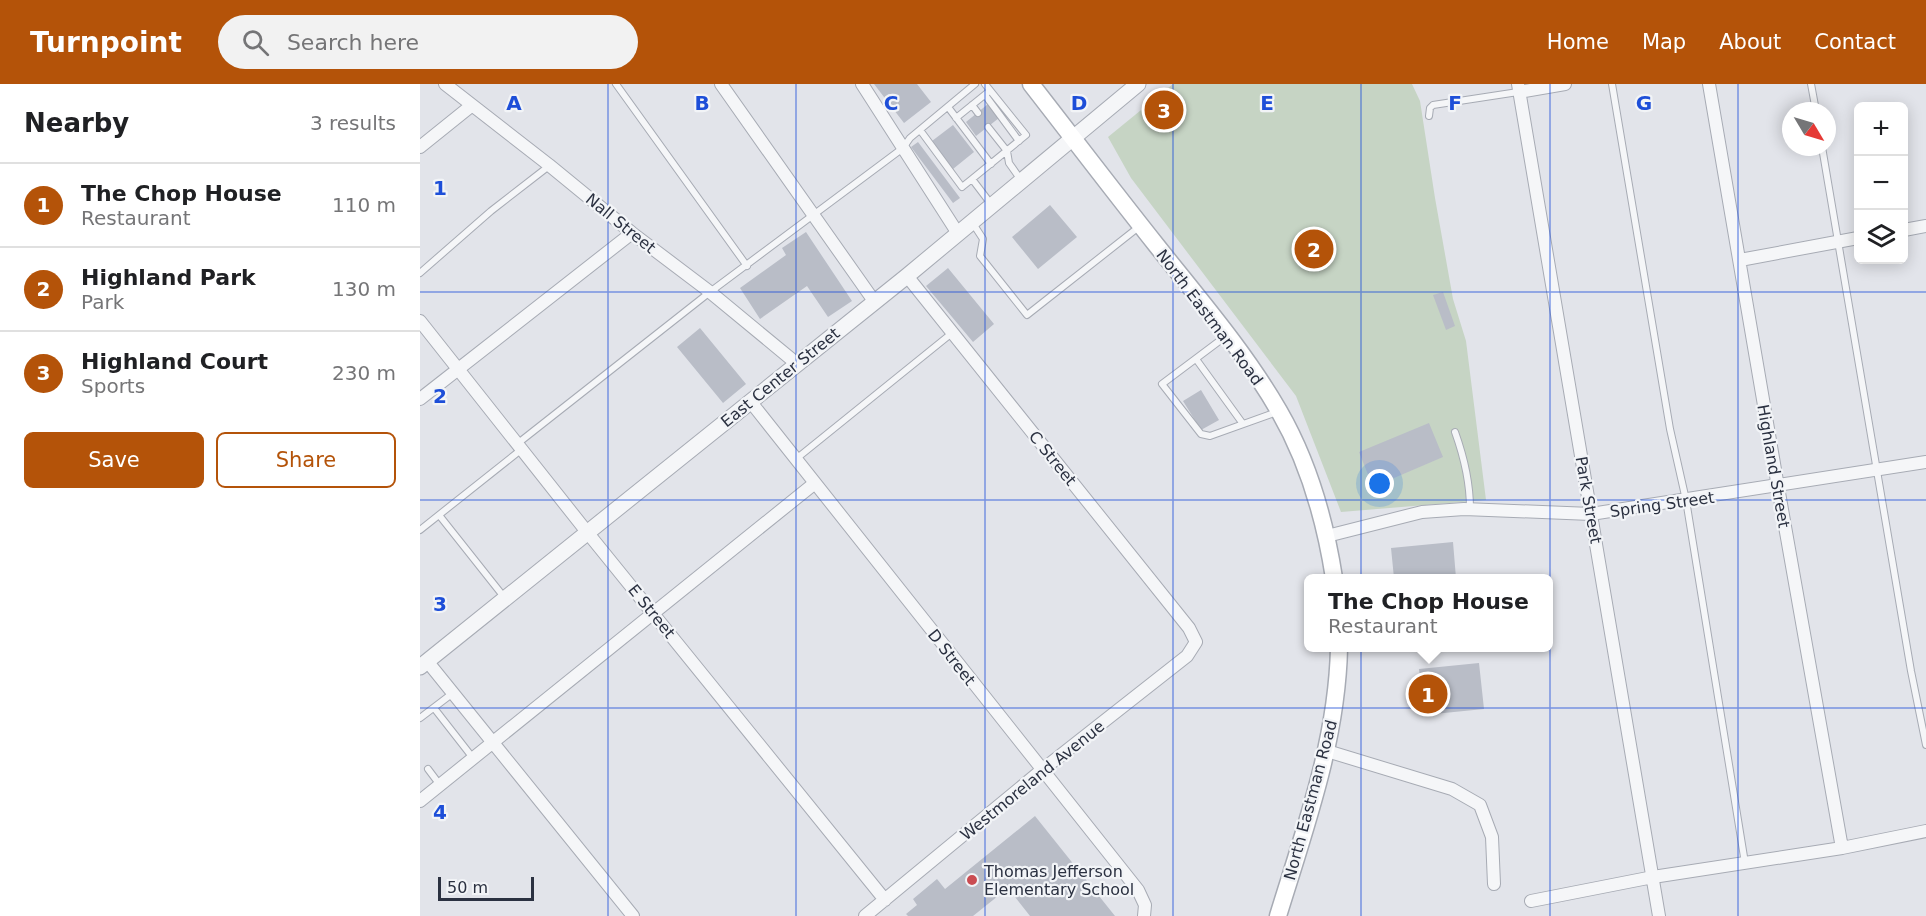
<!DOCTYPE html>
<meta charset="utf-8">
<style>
body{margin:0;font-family:"DejaVu Sans",sans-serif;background:#f2f2f2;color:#202124}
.controls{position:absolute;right:18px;top:18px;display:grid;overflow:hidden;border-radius:9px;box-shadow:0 3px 15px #0003}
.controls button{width:54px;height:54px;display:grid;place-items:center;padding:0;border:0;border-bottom:2px solid #e0e0e0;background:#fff;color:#202124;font:30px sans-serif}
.compass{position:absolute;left:1362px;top:18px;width:54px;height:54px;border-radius:50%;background:#fff;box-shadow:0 3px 15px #0003;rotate:128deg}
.scale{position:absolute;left:18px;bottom:15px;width:96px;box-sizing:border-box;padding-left:6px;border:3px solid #2b3141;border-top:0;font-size:16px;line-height:21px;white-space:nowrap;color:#2b3141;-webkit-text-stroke:4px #f2f4f7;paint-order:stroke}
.you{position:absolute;left:960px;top:400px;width:21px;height:21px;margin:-15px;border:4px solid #fff;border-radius:50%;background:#1a73e8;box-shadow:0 0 0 9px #1a73e833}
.badge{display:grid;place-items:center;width:39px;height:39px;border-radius:50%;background:#b45309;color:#fff;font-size:20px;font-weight:700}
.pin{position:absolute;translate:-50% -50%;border:3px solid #fff;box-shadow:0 2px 6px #0006}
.popup{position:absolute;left:884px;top:490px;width:249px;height:78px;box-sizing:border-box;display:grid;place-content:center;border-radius:9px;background:#fff;filter:drop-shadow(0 2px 4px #0005);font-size:20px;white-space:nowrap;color:#757577}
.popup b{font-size:22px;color:#202124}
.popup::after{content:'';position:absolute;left:50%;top:100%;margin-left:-12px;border:12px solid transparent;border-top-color:#fff}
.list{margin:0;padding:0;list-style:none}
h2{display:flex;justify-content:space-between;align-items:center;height:78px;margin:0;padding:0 24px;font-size:26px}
h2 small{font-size:20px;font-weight:400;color:#757577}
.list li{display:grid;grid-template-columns:39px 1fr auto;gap:18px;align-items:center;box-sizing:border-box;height:84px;padding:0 24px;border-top:2px solid #e0e0e0}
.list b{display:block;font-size:22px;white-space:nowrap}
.list p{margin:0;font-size:20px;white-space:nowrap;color:#757577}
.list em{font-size:20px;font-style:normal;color:#757577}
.actions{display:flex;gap:12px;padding:18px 24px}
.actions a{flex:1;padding:14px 0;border:2px solid #b45309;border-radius:9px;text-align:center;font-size:21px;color:#b45309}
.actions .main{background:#b45309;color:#fff}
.icon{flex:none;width:33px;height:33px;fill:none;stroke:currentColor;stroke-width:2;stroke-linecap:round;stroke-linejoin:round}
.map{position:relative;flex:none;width:1506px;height:832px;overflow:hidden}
header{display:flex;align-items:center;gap:36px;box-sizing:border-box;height:84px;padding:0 30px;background:#b45309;color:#fff}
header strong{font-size:28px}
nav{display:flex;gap:33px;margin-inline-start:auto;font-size:21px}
.search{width:420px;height:54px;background:#f2f2f2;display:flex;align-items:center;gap:15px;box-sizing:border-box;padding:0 21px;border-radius:33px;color:#757577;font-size:22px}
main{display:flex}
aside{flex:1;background:#fff}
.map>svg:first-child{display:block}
.green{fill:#c6d4c4}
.building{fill:#b9bdc7}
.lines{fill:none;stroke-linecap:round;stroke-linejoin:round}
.service-casing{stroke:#a7abb4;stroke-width:8}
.minor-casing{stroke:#a7abb4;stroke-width:14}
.tertiary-casing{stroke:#a7abb4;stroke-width:17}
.secondary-casing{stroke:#a7abb4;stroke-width:19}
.service{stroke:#f5f6f8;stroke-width:6}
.minor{stroke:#f5f6f8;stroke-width:12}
.tertiary{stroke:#f5f6f8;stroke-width:15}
.secondary{stroke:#fff;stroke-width:16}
.grid{fill:none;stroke:#1d4ed8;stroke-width:1.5;stroke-opacity:0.55}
.poi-dot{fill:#ca4c52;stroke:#f2f4f7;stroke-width:2}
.labels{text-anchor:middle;stroke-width:4.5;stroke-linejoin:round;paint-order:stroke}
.street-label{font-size:16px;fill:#2b3141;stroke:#f2f4f7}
.poi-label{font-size:16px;fill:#2b3141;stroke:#f2f4f7;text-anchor:start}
.grid-label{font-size:20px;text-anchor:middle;font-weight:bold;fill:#1d4ed8;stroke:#f2f4f7;stroke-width:4.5;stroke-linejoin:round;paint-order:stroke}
</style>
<header>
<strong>Turnpoint</strong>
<div class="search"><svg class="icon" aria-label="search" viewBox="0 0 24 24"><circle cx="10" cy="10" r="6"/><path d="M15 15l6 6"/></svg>Search here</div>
<nav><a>Home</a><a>Map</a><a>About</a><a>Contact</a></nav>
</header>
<main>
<aside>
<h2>Nearby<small>3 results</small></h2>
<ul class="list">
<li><span class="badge">1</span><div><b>The Chop House</b><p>Restaurant</p></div><em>110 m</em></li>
<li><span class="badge">2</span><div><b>Highland Park</b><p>Park</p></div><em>130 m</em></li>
<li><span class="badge">3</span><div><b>Highland Court</b><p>Sports</p></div><em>230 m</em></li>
</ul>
<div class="actions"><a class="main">Save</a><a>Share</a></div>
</aside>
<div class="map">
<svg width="1506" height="832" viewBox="0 0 1506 832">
<rect width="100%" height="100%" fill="#e2e4ea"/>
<path class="green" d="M753 0H992L1000 17 1015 114 1033 215 1046 257 1066 416 921 428 876 312 711 94 688 53Z"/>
<path class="building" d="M454 0H497L511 18 484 39Z
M568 20 579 34 556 52 546 38Z
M533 41 554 68 533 85 512 57Z
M498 58 540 114 533 119 491 63Z
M630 121 657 153 618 185 592 153Z
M386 148 432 217 408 233 387 202 340 235 320 204 366 171 362 164Z
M528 184 574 240 553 258 506 202Z
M1023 208 1035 242 1026 246 1013 211Z
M280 244 326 300 303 319 257 263Z
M781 306 799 336 781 346 763 317Z
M1009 339 1023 373 953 403 939 368Z
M1033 458 1036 494H974L971 464Z
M1059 579 1064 625 1004 631 999 585Z
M615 732 695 832H610L588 804 553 832H488L486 830 497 821 493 815 517 795 525 805Z"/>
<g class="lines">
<defs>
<path id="service" d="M196 0 327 182
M565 0 606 51 552 95 571 120
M1192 0 1250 345 1266 416 1325 779
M1391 0 1396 27
M565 11 599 57
M552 21 558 29
M528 23 571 80
M1009 32 1010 24 1013 21 1098 8
M536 34 567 9
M568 43 587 67 589 79 601 96
M500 46 542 103 552 95
M1402 63 1491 587 1506 661
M552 138 563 155 560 172 607 231 720 142
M0 189 71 127 129 82
M806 252 742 300 781 350 790 352 857 328
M776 275 823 340
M1035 348C1044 373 1050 399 1050 425
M97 360 290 208 483 64 490 54 555 0
M376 375 532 249
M19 431 84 513
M0 446 102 365
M14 624 53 674
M0 634 33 609
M8 685 20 701"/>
<path id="minor" d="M25 0 129 81 212 149 290 208 376 279
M301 0 454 217
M442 0 537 148
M1098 0 1239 832
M1289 0 1358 403 1422 764
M1099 8 1145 0
M0 63 51 22
M1484 146 1506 142
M1320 176 1438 154
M0 237 167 448 465 816
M0 315 212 149
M330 317 718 806 725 821 724 832
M907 452 1002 428 1044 425 1171 430 1506 378
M7 577 213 832
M907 667 1032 705 1060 721 1072 753 1074 800
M0 717 395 399
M1111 817 1233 793 1422 764 1506 747
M445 832 622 686 767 572 776 558 769 544 487 192"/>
<path id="tertiary" d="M0 583 487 192 718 0"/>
<path id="secondary" d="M611 0C653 54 694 108 737 162 779 215 825 268 859 327 889 379 905 436 914 494
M858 832C885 744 917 657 919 564"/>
</defs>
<use href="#service" class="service-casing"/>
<use href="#minor" class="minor-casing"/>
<use href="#tertiary" class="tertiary-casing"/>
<use href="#secondary" class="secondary-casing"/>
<use href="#service" class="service"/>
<use href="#minor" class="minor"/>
<use href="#tertiary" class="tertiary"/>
<use href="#secondary" class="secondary"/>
</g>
<path class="grid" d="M188 0V832M376 0V832M565 0V832M753 0V832M941 0V832M1130 0V832M1318 0V832M0 208H1506M0 416H1506M0 624H1506"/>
<circle class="poi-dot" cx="552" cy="796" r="6"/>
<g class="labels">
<g class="street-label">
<text transform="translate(201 139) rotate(39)" y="6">Nall Street</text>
<text transform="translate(790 233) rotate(53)" y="6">North Eastman Road</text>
<text transform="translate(360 293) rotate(-39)" y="6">East Center Street</text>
<text transform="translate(633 374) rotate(51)" y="6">C Street</text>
<text transform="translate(1354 382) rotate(80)" y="6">Highland Street</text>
<text transform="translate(1169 416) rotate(80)" y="6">Park Street</text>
<text transform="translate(1242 420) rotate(-8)" y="6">Spring Street</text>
<text transform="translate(232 527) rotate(51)" y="6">E Street</text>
<text transform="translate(532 573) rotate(52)" y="6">D Street</text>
<text transform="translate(612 696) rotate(-39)" y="6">Westmoreland Avenue</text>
<text transform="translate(890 716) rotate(-75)" y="6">North Eastman Road</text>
</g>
<g class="poi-label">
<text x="564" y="793">Thomas Jefferson<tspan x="564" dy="18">Elementary School</tspan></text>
</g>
</g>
<g class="grid-label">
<text x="94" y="26">A</text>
<text x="282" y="26">B</text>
<text x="471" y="26">C</text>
<text x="659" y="26">D</text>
<text x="847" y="26">E</text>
<text x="1035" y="26">F</text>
<text x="1224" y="26">G</text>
<text x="20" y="111">1</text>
<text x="20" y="319">2</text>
<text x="20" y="527">3</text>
<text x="20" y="735">4</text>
</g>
</svg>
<div class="controls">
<button>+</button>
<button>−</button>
<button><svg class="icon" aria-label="layers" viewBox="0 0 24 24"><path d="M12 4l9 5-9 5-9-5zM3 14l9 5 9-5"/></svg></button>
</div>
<svg class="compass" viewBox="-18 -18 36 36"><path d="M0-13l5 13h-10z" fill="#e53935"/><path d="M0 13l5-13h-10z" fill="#757577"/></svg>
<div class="scale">50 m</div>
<div class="you"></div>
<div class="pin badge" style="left:1008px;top:610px">1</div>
<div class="popup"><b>The Chop House</b>Restaurant</div>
<div class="pin badge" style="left:894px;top:165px">2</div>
<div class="pin badge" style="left:744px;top:26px">3</div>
</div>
</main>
